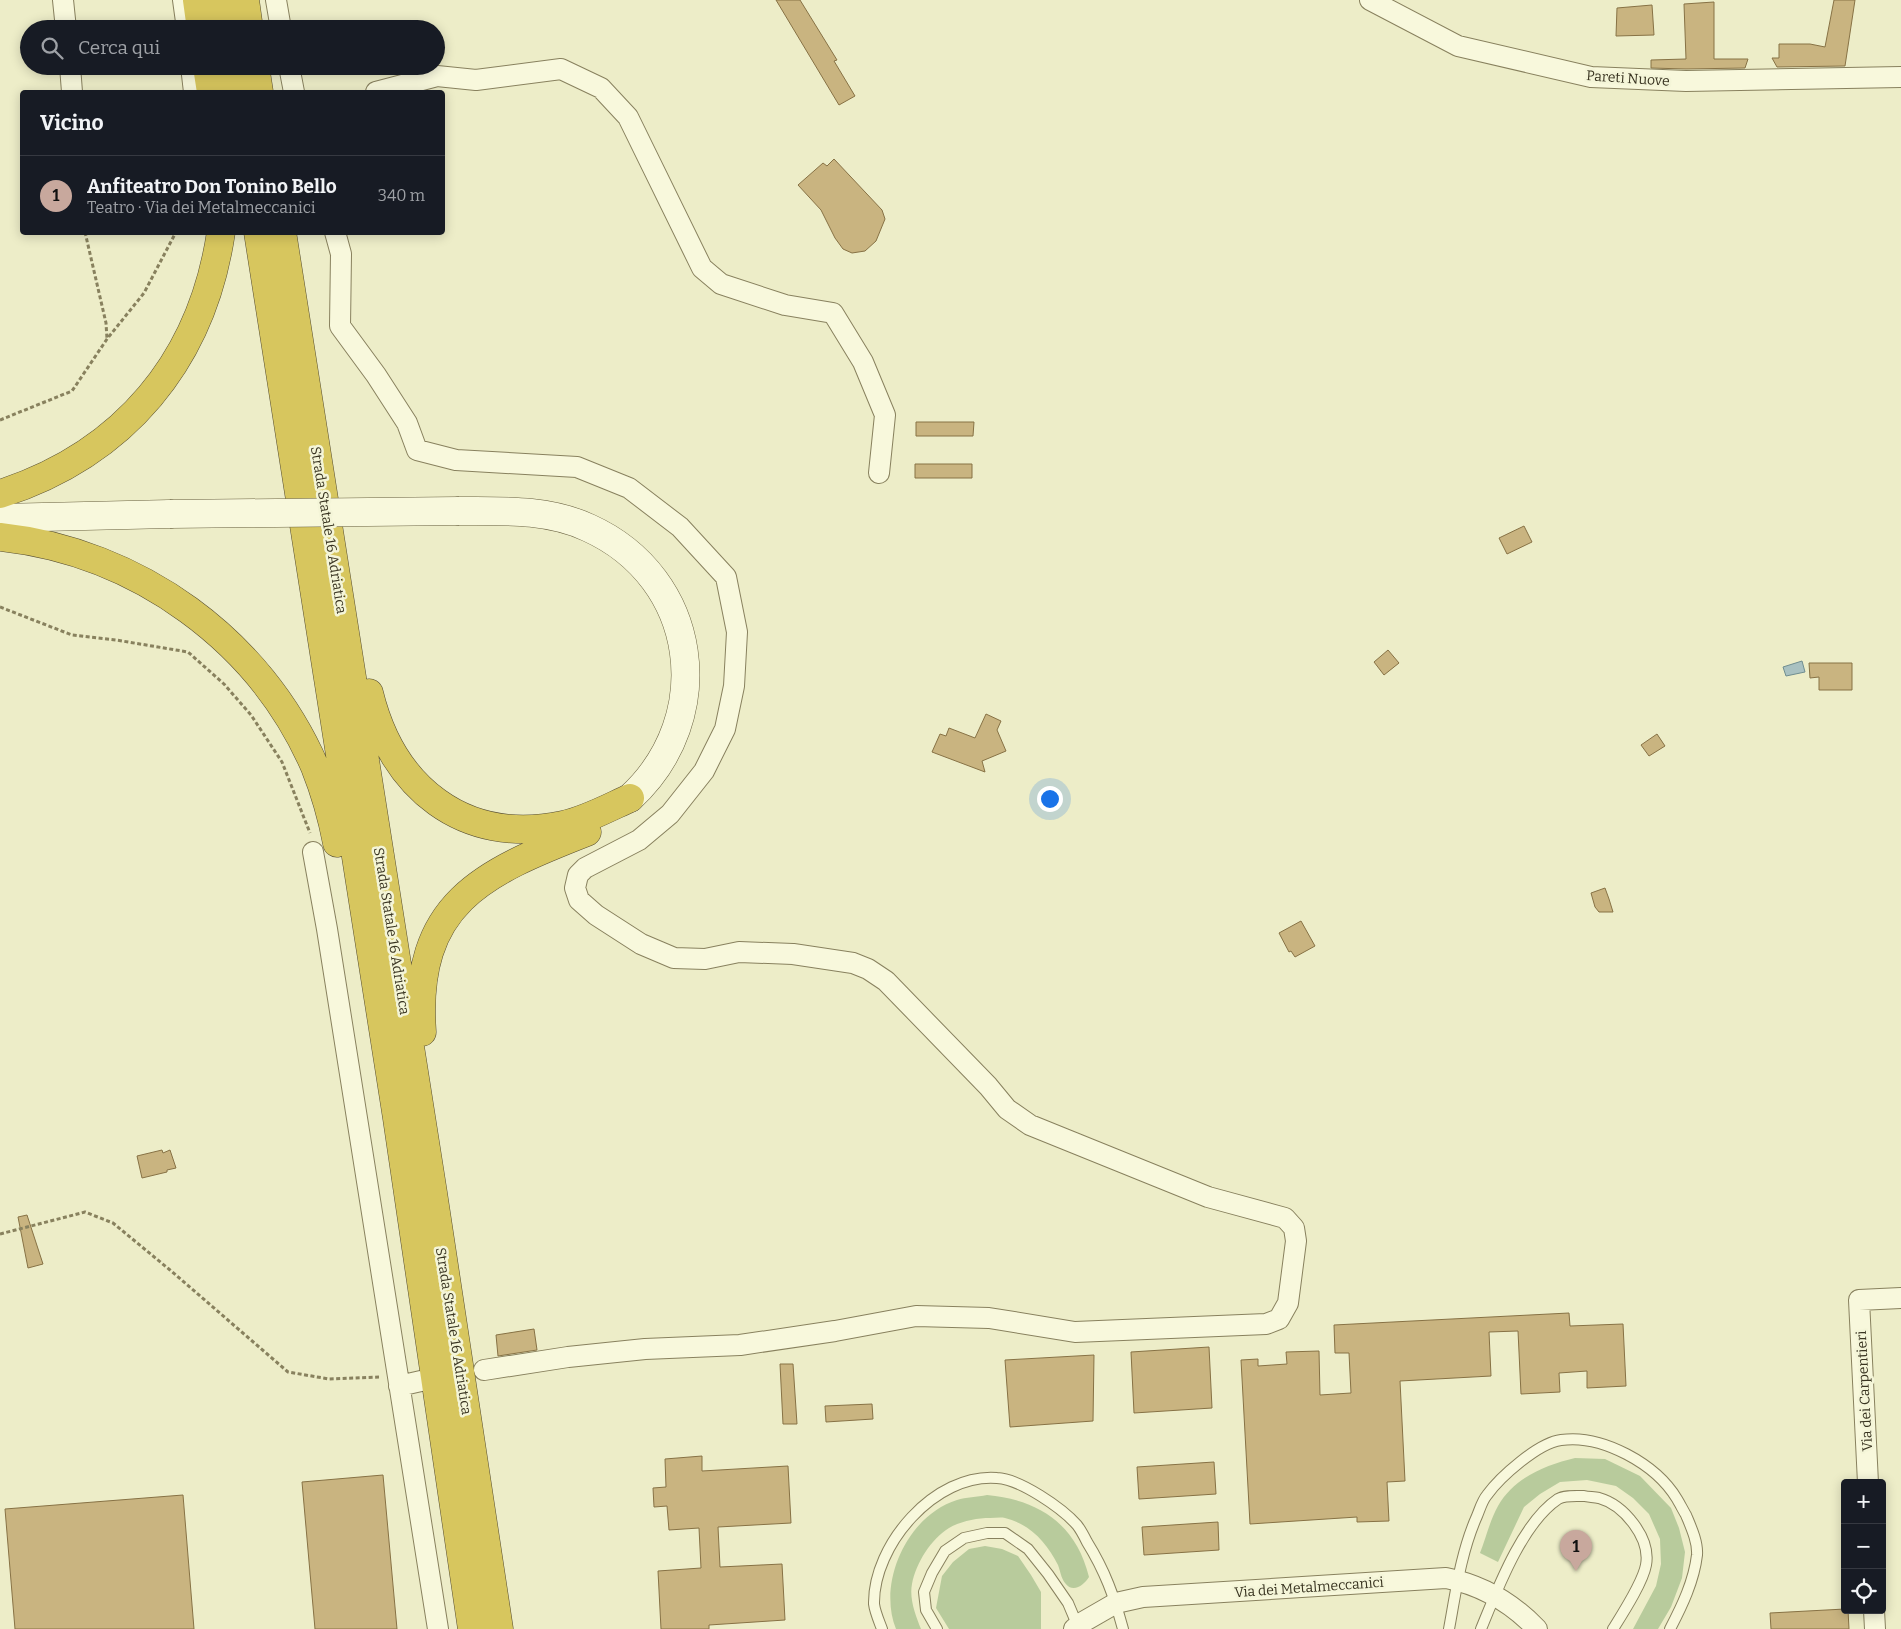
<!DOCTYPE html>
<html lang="it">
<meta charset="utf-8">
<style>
body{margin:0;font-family:Bitter,serif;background:#20242c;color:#f1f3f6}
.controls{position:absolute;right:15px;bottom:15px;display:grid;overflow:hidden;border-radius:5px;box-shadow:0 2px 12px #0003}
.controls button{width:45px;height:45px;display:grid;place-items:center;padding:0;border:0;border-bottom:1px solid #363941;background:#171b24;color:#f1f3f6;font:25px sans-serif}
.you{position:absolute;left:1049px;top:798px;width:18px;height:18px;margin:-12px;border:4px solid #fff;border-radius:50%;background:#1a73e8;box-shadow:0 0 0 8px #1a73e833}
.badge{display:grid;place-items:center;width:32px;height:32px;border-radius:50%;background:#c8a89d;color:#111;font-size:16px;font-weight:700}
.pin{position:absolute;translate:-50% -41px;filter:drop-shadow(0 1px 2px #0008)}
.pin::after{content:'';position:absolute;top:26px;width:18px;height:15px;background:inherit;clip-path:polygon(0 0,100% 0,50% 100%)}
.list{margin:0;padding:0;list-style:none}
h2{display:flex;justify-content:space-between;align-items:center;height:65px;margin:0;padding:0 20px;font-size:21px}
h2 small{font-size:16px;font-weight:400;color:#9ea1a6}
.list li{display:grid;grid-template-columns:32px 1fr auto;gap:15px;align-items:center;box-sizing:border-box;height:80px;padding:0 20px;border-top:1px solid #363941}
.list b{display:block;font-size:19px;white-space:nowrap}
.list p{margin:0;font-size:16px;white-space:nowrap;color:#9ea1a6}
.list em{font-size:16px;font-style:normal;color:#9ea1a6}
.icon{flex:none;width:28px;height:28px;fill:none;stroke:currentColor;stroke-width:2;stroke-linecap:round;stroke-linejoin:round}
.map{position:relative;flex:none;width:1901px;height:1629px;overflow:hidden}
.search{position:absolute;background:#171b24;box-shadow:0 2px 12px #0003;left:20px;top:20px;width:425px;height:55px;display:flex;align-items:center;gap:12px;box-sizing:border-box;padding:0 18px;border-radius:28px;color:#9ea1a6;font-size:19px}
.panel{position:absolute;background:#171b24;box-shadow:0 2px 12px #0003;left:20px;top:90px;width:425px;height:145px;border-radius:5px}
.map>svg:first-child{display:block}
.green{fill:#b8cb9c}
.water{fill:#a9c1c1;stroke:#708e90}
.building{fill:#c9b480;stroke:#877245}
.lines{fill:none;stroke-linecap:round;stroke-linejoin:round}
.lane-casing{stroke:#88815e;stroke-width:12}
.street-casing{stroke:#88815e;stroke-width:22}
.secondary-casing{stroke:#6a6241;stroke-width:29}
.highway-casing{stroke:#574e32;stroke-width:29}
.path{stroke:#88815e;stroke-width:3;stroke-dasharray:4 2.5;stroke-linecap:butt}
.lane{stroke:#f8f8dc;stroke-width:10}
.street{stroke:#f8f8dc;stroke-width:20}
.secondary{stroke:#f8f8dc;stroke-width:28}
.highway{stroke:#d7c65e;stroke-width:28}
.secondary-bridge-casing{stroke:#6a6241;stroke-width:29;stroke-linecap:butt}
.secondary-bridge{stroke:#f8f8dc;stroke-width:28}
.labels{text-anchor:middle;stroke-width:5;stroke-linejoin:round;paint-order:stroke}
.street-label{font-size:14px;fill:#393421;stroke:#f4f5d8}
</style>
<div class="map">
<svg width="1901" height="1629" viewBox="0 0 1901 1629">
<rect width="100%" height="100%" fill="#ededc8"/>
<path class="green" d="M1575 1458 1605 1459 1640 1476 1671 1508 1679 1528 1685 1552 1682 1578 1671 1607 1658 1629H1633L1656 1586 1661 1564 1660 1539 1649 1514 1633 1498 1616 1486 1587 1480 1560 1482 1540 1494 1524 1507 1498 1562 1480 1553C1486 1538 1490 1520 1498 1506 1514 1478 1545 1465 1575 1458Z
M987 1495C1039 1500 1076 1524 1089 1577 1084 1585 1073 1594 1065 1583 1061 1578 1060 1570 1058 1565 1047 1543 1030 1524 1005 1518 1001 1517 995 1518 990 1518 977 1518 961 1521 949 1528 931 1539 916 1563 912 1584 909 1599 916 1616 921 1629H896C877 1582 908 1515 957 1500 966 1497 977 1497 987 1495Z
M985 1546 1002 1549 1018 1556 1031 1575 1041 1592V1629H949L936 1608 942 1576 953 1562 969 1549Z"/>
<path class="water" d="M1802 661 1805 672 1786 676 1783 667Z"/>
<path class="building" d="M776 0H800L837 60 834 61 855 96 839 105Z
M1834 0H1855L1845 66 1777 67 1772 58H1779V44H1810L1825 47Z
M1714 2V59H1748L1745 68 1686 69 1651 68V60L1686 59 1684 4Z
M1652 5 1654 35 1616 36 1617 8Z
M834 159 882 210 885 219 876 241 865 251 852 253 843 249 835 238 821 210 798 185 823 163 827 166Z
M916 422H974L973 436H916Z
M915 464H972V478H915Z
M1524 526 1532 542 1507 554 1499 538Z
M1388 650 1399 663 1384 675 1374 662Z
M1809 663H1852V690H1819V677L1810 678Z
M986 714 1001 721 997 730 1006 751 982 761 985 772 932 752 940 734 946 736 949 728 975 738Z
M1657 734 1665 746 1649 756 1641 745Z
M1605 888 1609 899 1613 912H1599L1595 907 1591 893Z
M1301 921 1315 946 1295 957 1291 951 1289 952 1279 933Z
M162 1150 163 1153 170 1150 176 1168 167 1170V1172L142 1178 137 1156Z
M27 1215 43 1264 28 1268 18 1217Z
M1569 1313 1570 1326 1623 1324 1626 1386 1587 1388V1371L1559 1373 1560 1392 1521 1394 1518 1331 1489 1332 1491 1376 1400 1381 1405 1481 1387 1482 1389 1521 1357 1522V1517L1250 1524 1241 1360 1258 1359V1366L1287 1364 1286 1352 1319 1351 1320 1395 1351 1393 1349 1353H1335L1334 1325Z
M534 1329 537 1350 498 1356 496 1335Z
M1209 1347 1212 1408 1134 1413 1131 1352Z
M1094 1355 1093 1421 1010 1427 1005 1360Z
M780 1364H793L797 1424H783Z
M872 1404 873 1419 826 1422 825 1406Z
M702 1456V1471L788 1466 791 1523 718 1527 720 1567 782 1564 785 1620 709 1625V1629H661L658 1571 701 1568 699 1528 669 1530 667 1506 654 1507 653 1488 666 1487 665 1459Z
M1214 1462 1216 1494 1139 1499 1137 1467Z
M383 1475 397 1629H315L302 1482Z
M183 1495 194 1629H15L5 1509Z
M1218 1522 1219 1550 1144 1555 1142 1527Z
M1845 1609V1610H1848L1849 1629H1771L1770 1613Z"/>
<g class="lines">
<defs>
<path id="lane" d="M882 1629C879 1621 875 1612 874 1604 873 1545 935 1473 997 1478 1020 1479 1062 1508 1077 1525 1081 1530 1084 1536 1087 1542 1105 1571 1114 1596 1123 1629
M937 1629 926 1610 924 1592 932 1573 945 1551 964 1538 987 1533H1005L1028 1549 1048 1574 1068 1603 1079 1629
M1449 1629C1456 1591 1461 1552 1477 1516 1480 1509 1482 1501 1487 1495 1500 1477 1538 1443 1561 1440 1602 1434 1656 1464 1677 1499 1680 1504 1683 1510 1686 1515 1691 1527 1698 1542 1697 1555 1694 1581 1682 1606 1670 1629
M1481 1629C1497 1590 1522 1523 1558 1499 1564 1495 1576 1496 1584 1496 1588 1497 1594 1497 1599 1498 1624 1505 1651 1538 1646 1565 1643 1582 1623 1613 1613 1629"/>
<path id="street" d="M63 0 66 29
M183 0 187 29
M276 0 281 29
M1370 0 1458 46 1591 77 1686 81 1901 77
M70 66 72 92
M191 66 194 92
M289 66 294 92
M376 92 437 76 476 80 561 69 601 88 628 117 702 268 721 284 785 305 833 313 863 362 885 415 879 473
M335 232 341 254 340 326 376 375 407 423 417 450 456 460 577 467 629 488 680 527 726 577 737 632 734 686 725 729 704 771 670 814 639 840 585 868 578 875 575 888 579 900 596 915 641 944 674 958 705 959 739 952 793 954 853 963 868 969 886 981 988 1086 1007 1109 1030 1125 1208 1197 1285 1218 1294 1228 1296 1241 1288 1303 1279 1319 1266 1324 1075 1332 989 1318 916 1316 835 1331 740 1345 645 1349 568 1357 484 1370
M313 852 327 929 438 1629
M399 1386 421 1381
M1868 1483 1859 1300 1901 1298
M1874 1610 1875 1629
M1074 1629 1083 1622 1116 1603 1143 1597 1446 1578C1482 1585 1512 1603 1537 1629"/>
<path id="secondary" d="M459 511C503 511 549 509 589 528 699 578 718 717 630 798
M0 518 170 514"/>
<path id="highway" d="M197 0 201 29
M222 0 226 29
M245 0 249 29
M207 66 211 92
M232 66 236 92
M255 66 259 92
M258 232 397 1118 472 1629
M282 232 433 1193 499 1629
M0 494C124 454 202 361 221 232
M0 537C138 552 260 640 315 767 325 792 332 817 337 843
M369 693C392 787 463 846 563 825 586 820 608 808 630 798
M422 1032C413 903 482 873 587 832"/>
</defs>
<use href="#lane" class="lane-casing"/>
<use href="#street" class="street-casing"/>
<use href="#secondary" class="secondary-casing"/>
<use href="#highway" class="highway-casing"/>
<path class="path" d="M85 232 106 323 107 339
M0 420 72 391 107 339 144 293 176 232
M0 607 72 635 116 640 188 652 224 684 251 715 282 762 310 833
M0 1234 85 1212 113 1223 170 1270 288 1372 329 1379 379 1377"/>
<use href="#lane" class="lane"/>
<use href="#street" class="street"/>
<use href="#secondary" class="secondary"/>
<use href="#highway" class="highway"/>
<defs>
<path id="secondary-bridge" d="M170 514 459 511"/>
</defs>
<use href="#secondary-bridge" class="secondary-bridge-casing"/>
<use href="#secondary-bridge" class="secondary-bridge"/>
</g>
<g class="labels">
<g class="street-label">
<text transform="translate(1628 78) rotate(4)" y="5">Pareti Nuove</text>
<text transform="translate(329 530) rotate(81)" y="5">Strada Statale 16 Adriatica</text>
<text transform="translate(392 931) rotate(81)" y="5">Strada Statale 16 Adriatica</text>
<text transform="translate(454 1331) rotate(81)" y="5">Strada Statale 16 Adriatica</text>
<text transform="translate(1864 1391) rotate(-93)" y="5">Via dei Carpentieri</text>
<text transform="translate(1309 1587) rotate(-4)" y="5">Via dei Metalmeccanici</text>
</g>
</g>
</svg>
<div class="controls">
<button>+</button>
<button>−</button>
<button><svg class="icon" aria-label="locate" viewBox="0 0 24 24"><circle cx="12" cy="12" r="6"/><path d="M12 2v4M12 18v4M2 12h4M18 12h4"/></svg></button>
</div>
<div class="you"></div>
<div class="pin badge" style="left:1576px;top:1571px">1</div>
<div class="search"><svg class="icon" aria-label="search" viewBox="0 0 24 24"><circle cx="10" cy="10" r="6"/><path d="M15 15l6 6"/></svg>Cerca qui</div>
<section class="panel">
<h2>Vicino<small></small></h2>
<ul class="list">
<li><span class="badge">1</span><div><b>Anfiteatro Don Tonino Bello</b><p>Teatro · Via dei Metalmeccanici</p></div><em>340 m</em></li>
</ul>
</section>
</div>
